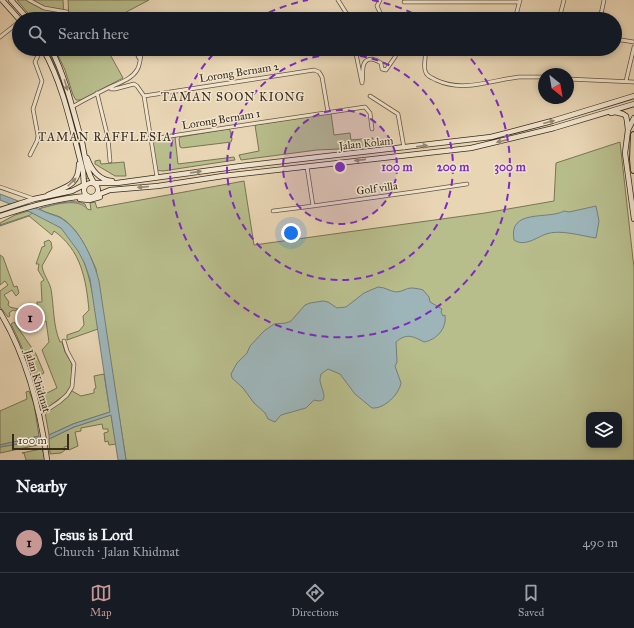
<!DOCTYPE html>
<meta charset="utf-8">
<style>
body{margin:0;font-family:"IM FELL Great Primer",serif;background:#242831;color:#f1f3f6}
.controls{position:absolute;right:12px;bottom:12px;display:grid;overflow:hidden;border-radius:8px;box-shadow:0 2px 6px #0003}
.controls button{width:36px;height:36px;display:grid;place-items:center;padding:0;border:0;border-bottom:1px solid #363941;background:#171b24;color:#f1f3f6;font:20px sans-serif}
.compass{position:absolute;left:538px;top:68px;width:36px;height:36px;border-radius:50%;background:#171b24;box-shadow:0 2px 6px #0003;rotate:149deg}
.scale{position:absolute;left:12px;bottom:10px;width:57px;box-sizing:border-box;padding-left:4px;border:2px solid #3a2c1b;border-top:0;font-size:11px;line-height:14px;white-space:nowrap;color:#3a2c1b;-webkit-text-stroke:3px #f0e4ce;paint-order:stroke}
.you{position:absolute;left:291px;top:233px;width:14px;height:14px;margin:-10px;border:3px solid #fff;border-radius:50%;background:#1a73e8;box-shadow:0 0 0 6px #1a73e833}
.badge{display:grid;place-items:center;width:26px;height:26px;border-radius:50%;background:#c59692;color:#111;font-size:13px;font-weight:700}
.pin{position:absolute;translate:-50% -50%;border:2px solid #fff;box-shadow:0 1px 4px #0006}
.list{margin:0;padding:0;list-style:none}
h2{display:flex;justify-content:space-between;align-items:center;height:52px;margin:0;padding:0 16px;font-size:17px}
h2 small{font-size:13px;font-weight:400;color:#9ea1a6}
.list li{display:grid;grid-template-columns:26px 1fr auto;gap:12px;align-items:center;box-sizing:border-box;height:60px;padding:0 16px;border-top:1px solid #363941}
.list b{display:block;font-size:15px;white-space:nowrap}
.list p{margin:0;font-size:13px;white-space:nowrap;color:#9ea1a6}
.list em{font-size:13px;font-style:normal;color:#9ea1a6}
.icon{flex:none;width:22px;height:22px;fill:none;stroke:currentColor;stroke-width:2;stroke-linecap:round;stroke-linejoin:round}
.map{position:relative;flex:none;width:634px;height:460px;overflow:hidden}
.search{position:absolute;background:#171b24;box-shadow:0 2px 6px #0003;left:12px;right:12px;top:12px;height:44px;display:flex;align-items:center;gap:10px;box-sizing:border-box;padding:0 14px;border-radius:22px;color:#9ea1a6;font-size:15px}
.sheet{height:112px;background:#171b24}
nav{display:flex;justify-content:space-around;align-items:center;box-sizing:border-box;height:56px;border-top:1px solid #363941;background:#171b24;font-size:11px;color:#9ea1a6}
nav a{display:grid;justify-items:center;gap:2px}
nav .on{color:#c59692}
.map>svg:first-child{display:block}
.green{fill:#b8bd8c;stroke:#797454;fill-rule:evenodd}
.water{fill:#9db5b9;stroke:#757e7a}
.lines{fill:none;stroke-linecap:round;stroke-linejoin:round}
.stream{stroke:#757e7a;stroke-width:1}
.street-casing{stroke:#665641;stroke-width:4.5}
.secondary-casing{stroke:#3a2c1b;stroke-width:6}
.highway-casing{stroke:#3a2c1b;stroke-width:8}
.street{stroke:#f0e4ce;stroke-width:3}
.secondary{stroke:#f0e4ce;stroke-width:4.5}
.highway{stroke:#e8d5b4;stroke-width:6}
.oneway{fill:#958874}
.ring{fill:none;stroke:#7b2cbf;stroke-width:2;stroke-dasharray:7 5}
.labels{text-anchor:middle;stroke-width:3;stroke-linejoin:round;paint-order:stroke}
.street-label{font-size:11px;fill:#3a2c1b;stroke:#f0e4ce}
.neighbourhood-label{font-size:12px;letter-spacing:1px;fill:#3a2c1b;stroke:#f0e4ce}
.centre{fill:#7b2cbf;stroke:#f0e4ce;stroke-width:2}
.ring-label{font-size:12px;text-anchor:middle;font-weight:bold;fill:#7b2cbf;stroke:#f0e4ce;stroke-width:3;stroke-linejoin:round;paint-order:stroke}
</style>
<div class="map">
<svg width="634" height="460" viewBox="0 0 634 460">
<rect width="100%" height="100%" fill="#e8d5b4"/>
<filter id="stains"><feTurbulence type="fractalNoise" baseFrequency=".005" numOctaves="4"/><feColorMatrix values="0 0 0 0 .2 0 0 0 0 .09 0 0 0 0 .02 0 0 0 .5 -.17"/></filter>
<radialGradient id="worn" r=".72"><stop offset=".6" stop-color="#630" stop-opacity="0"/><stop offset="1" stop-color="#630" stop-opacity=".3"/></radialGradient>
<path class="green" d="M17 0H63L64 19H33Z
M68 0H149L113 19H69Z
M47 49C61 62 80 146 86 169L91 178 86 179C84 164 79 149 76 134 68 105 61 75 47 49Z
M55 49H107L123 78 81 100H76L73 95 65 70Z
M331 113 334 135 350 133 351 140 373 138V140L379 142H394L392 145 382 147 317 150 241 160 239 155 259 151 255 125Z
M228 129 230 130 232 139 231 142 182 148 180 147 179 139 180 137Z
M175 137 178 164 234 157 235 160 163 171 155 170 152 142 155 140Z
M620 142 634 268V460H126L96 269C88 251 78 227 60 217 53 214 46 213 39 209L41 208C54 205 73 198 85 204L87 209 91 210 90 203 95 202 97 208 244 181 254 245 485 213 554 201 556 163ZM589 415H619V445H589Z
M100 160 101 164 124 162 126 176H115L95 164V161Z
M28 211C39 216 52 221 61 228 89 251 93 296 98 329L67 340V335L79 331 84 325 83 316 89 310C86 279 81 250 54 231L52 235 29 216 0 226V223L15 215Z
M49 240 51 242 52 248 42 266C43 274 49 281 51 289 54 307 53 326 60 342H62L65 352 72 364 71 387 66 394 44 410 43 408C34 379 25 351 11 324L14 322 36 354 44 373 38 376 45 394 57 388 42 350 49 342 46 321 44 322 34 308 37 306V302H42L41 282 44 280 38 270 39 264H36L42 247 45 246 44 242Z
M0 255 3 257 14 287 17 286 19 293 16 296 12 290 4 295 9 302 8 305 10 307 18 309 15 311 13 310 9 313 10 316 8 317 0 307V291L8 285 5 281 0 285Z
M104 374 110 412 73 424 49 435 45 412 60 403 72 391 81 396 94 393V389L96 388 94 376Z
M29 391 34 404 39 436 0 445V411L27 399 26 392Z
M111 415 116 444 109 445 108 441 105 442 104 433 108 432V429H103L102 424 81 428V431L75 432 78 446 69 450 68 446 64 447 65 450 61 453 50 454 49 439 74 427Z
M40 440 41 443 38 445 0 453V447Z
M41 449 43 451 45 460H26L24 453H22Z"/>
<path class="water" d="M0 194C14 199 28 205 43 211 50 215 58 215 65 221 82 233 94 262 99 281L126 460H118L111 415 74 427 49 439V435L73 424 110 412 90 279 84 262 78 251 61 228 30 212 0 200Z
M596 206 599 221 596 238C582 236 560 229 546 234 536 238 524 247 514 240 508 208 548 220 564 211L569 212Z
M378 287C385 287 389 291 396 292 402 292 406 288 411 288 413 288 421 289 423 290L429 297 430 302 442 309 441 312 443 316 445 315C447 329 436 340 424 342 413 336 406 333 396 342L397 362 395 366 401 383C399 394 385 409 372 408L355 394 340 374 328 369 321 374C321 375 320 378 320 380 320 387 332 405 314 400L306 408 281 415 275 422 268 419 265 413 254 403 243 388 232 378 231 374 237 363 247 353 250 346 264 331 274 324 286 323 291 321 305 305 310 303 323 301 328 302 337 308 346 307 364 293Z
M39 436 40 440 0 447V445Z"/>
<g class="lines">
<path class="stream" d="M39 209C50 205 77 198 85 207
M0 225 30 215 32 213"/>
<defs>
<path id="street" d="M29 0 44 8 67 12
M338 0 350 19
M380 0 377 6 383 19
M404 2H519
M234 19 249 15
M515 19 520 0
M559 19 564 0
M600 19 604 0
M0 37 19 22
M615 39 634 42
M135 49 139 58
M355 49 362 83C364 76 359 59 372 59 376 60 378 61 381 63L382 69 386 70 395 57 398 49
M425 49C427 57 422 66 426 73 428 77 433 78 436 80 464 93 491 80 519 77 527 77 536 77 544 77
M446 51 477 49
M568 79 634 82
M626 81 634 47
M110 87 111 89H115L134 84 137 86 144 96 157 177
M97 93 108 138 110 161
M144 96 314 70 319 72 322 77 328 112
M370 96 398 114 404 148
M72 107C84 100 96 94 108 88 118 83 131 80 137 70 141 64 140 55 142 49
M151 139 365 107 370 113 372 129
M30 155 37 141 38 136 33 109 42 81 35 62 41 49
M307 167 313 206 420 191 467 184
M0 187 34 199
M273 211 313 206
M39 413 47 410 59 402 67 395 72 387 74 364 67 351 64 341"/>
<path id="secondary" d="M2 0 19 19
M11 0 28 19
M51 49C66 78 73 111 82 142 85 156 86 171 94 183H117L241 166 491 137 552 121 634 96
M611 113 615 112 623 114 626 116 627 121 628 130 625 153 634 219
M628 130 634 118
M87 158C91 169 99 180 112 181
M84 190a7 7 0 1 1 14 0a7 7 0 1 1-14 0Z
M48 195C64 187 79 187 79 164
M95 196 110 190 158 186 223 176 471 148 554 128 634 104
M80 199 89 200 100 197
M0 210 34 199 72 191 84 185 83 171C72 130 64 86 43 49
M0 216C28 207 58 198 87 196
M0 312C27 357 40 408 47 460"/>
<path id="highway" d="M634 135 633 159 634 170"/>
</defs>
<use href="#street" class="street-casing"/>
<use href="#secondary" class="secondary-casing"/>
<use href="#highway" class="highway-casing"/>
<use href="#street" class="street"/>
<use href="#secondary" class="secondary"/>
<use href="#highway" class="highway"/>
</g>
<defs><path id="oneway-solid" d="M-6-.8H1V-3.2L6.5 0L1 3.2V.8H-6Z"/></defs>
<g class="oneway">
<use href="#oneway-solid" transform="translate(66 85) rotate(73)"/>
<use href="#oneway-solid" transform="translate(549 122) rotate(-15)"/>
<use href="#oneway-solid" transform="translate(502 141) rotate(167)"/>
<use href="#oneway-solid" transform="translate(422 146) rotate(-7)"/>
<use href="#oneway-solid" transform="translate(360 160) rotate(174)"/>
<use href="#oneway-solid" transform="translate(196 172) rotate(-8)"/>
<use href="#oneway-solid" transform="translate(72 182) rotate(-44)"/>
<use href="#oneway-solid" transform="translate(143 187) rotate(175)"/>
</g>
<circle cx="340" cy="167" r="57" fill="#7b2cbf" fill-opacity=".12"/>
<g class="ring">
<circle cx="340" cy="167" r="57"/>
<circle cx="340" cy="167" r="113"/>
<path d="M258 18A170 170 0 0 1 308 0M372 0A170 170 0 0 1 422 18M463 50A170 170 0 1 1 217 50"/>
</g>
<g class="labels">
<g class="street-label">
<text transform="translate(239 72) rotate(-9)" y="4">Lorong Bernam 2</text>
<text transform="translate(221 119) rotate(-9)" y="4">Lorong Bernam 1</text>
<text transform="translate(366 143) rotate(-6)" y="4">Jalan Kolam</text>
<text transform="translate(377 188) rotate(-8)" y="4">Golf villa</text>
<text transform="translate(38 381) rotate(73)" y="4">Jalan Khidmat</text>
</g>
<g class="neighbourhood-label">
<text x="233" y="101">TAMAN SOON KIONG</text>
<text x="105" y="141">TAMAN RAFFLESIA</text>
</g>
</g>
<circle cx="340" cy="167" r="6" class="centre"/>
<g class="ring-label">
<text x="397" y="171">100 m</text>
<text x="453" y="171">200 m</text>
<text x="510" y="171">300 m</text>
</g>
<rect width="100%" height="100%" filter="url(#stains)"/>
<rect width="100%" height="100%" fill="url(#worn)"/>
</svg>
<div class="controls">
<button><svg class="icon" aria-label="layers" viewBox="0 0 24 24"><path d="M12 4l9 5-9 5-9-5zM3 14l9 5 9-5"/></svg></button>
</div>
<svg class="compass" viewBox="-18 -18 36 36"><path d="M0-13l5 13h-10z" fill="#e53935"/><path d="M0 13l5-13h-10z" fill="#9ea1a6"/></svg>
<div class="scale">100 m</div>
<div class="you"></div>
<div class="pin badge" style="left:30px;top:318px">1</div>
<div class="search"><svg class="icon" aria-label="search" viewBox="0 0 24 24"><circle cx="10" cy="10" r="6"/><path d="M15 15l6 6"/></svg>Search here</div>
</div>
<section class="sheet">
<h2>Nearby<small></small></h2>
<ul class="list">
<li><span class="badge">1</span><div><b>Jesus is Lord</b><p>Church · Jalan Khidmat</p></div><em>490 m</em></li>
</ul>
</section>
<nav>
<a class="on"><svg class="icon" aria-label="map" viewBox="0 0 24 24"><path d="M3 6l6-2 6 2 6-2v14l-6 2-6-2-6 2zM9 4v14M15 6v14"/></svg>Map</a>
<a><svg class="icon" aria-label="directions" viewBox="0 0 24 24"><path d="M12 3l9 9-9 9-9-9zM9 14v-3h6M13 9l2 2-2 2"/></svg>Directions</a>
<a><svg class="icon" aria-label="saved" viewBox="0 0 24 24"><path d="M7 4h10v16l-5-4-5 4z"/></svg>Saved</a>
</nav>
